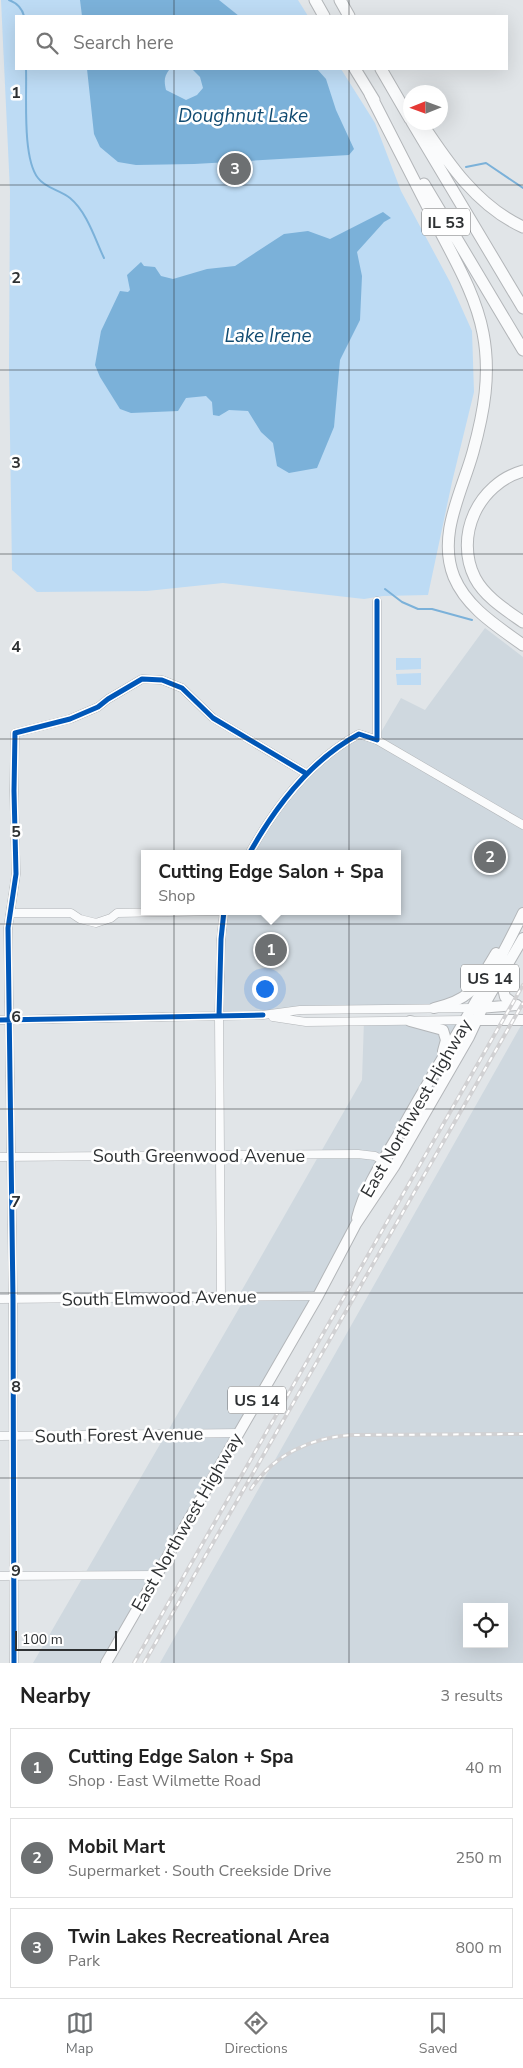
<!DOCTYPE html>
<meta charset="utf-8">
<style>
body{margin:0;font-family:"Nunito Sans",sans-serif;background:#f2f2f2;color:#222}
.controls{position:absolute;right:15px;bottom:15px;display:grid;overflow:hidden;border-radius:0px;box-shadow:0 5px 20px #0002}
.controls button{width:45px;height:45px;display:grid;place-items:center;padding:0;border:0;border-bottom:1px solid #e0e0e0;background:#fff;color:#222;font:25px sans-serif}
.compass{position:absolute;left:403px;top:85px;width:45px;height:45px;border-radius:50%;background:#fff;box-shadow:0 5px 20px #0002;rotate:269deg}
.scale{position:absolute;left:15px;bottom:12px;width:102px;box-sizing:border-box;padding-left:5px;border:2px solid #2e3133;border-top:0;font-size:14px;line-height:18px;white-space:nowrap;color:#2e3133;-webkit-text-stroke:4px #fff;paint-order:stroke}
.you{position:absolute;left:264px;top:988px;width:18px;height:18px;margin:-12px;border:4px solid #fff;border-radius:50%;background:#1a73e8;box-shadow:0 0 0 8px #1a73e833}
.badge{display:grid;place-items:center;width:32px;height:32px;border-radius:50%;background:#6d7072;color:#fff;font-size:16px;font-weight:700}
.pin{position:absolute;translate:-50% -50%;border:2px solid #fff;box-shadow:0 1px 5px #0006}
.popup{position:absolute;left:141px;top:850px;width:260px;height:65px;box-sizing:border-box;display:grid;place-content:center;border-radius:0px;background:#fff;filter:drop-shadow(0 1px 4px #0005);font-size:16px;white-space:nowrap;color:#767676}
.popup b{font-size:19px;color:#222}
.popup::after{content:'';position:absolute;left:50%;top:100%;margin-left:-10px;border:10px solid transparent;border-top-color:#fff}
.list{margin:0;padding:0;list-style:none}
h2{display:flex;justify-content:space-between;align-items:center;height:65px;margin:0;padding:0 20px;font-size:21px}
h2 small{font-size:16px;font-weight:400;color:#767676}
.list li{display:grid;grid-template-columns:32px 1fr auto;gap:15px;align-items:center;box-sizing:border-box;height:80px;margin:0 10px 10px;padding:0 10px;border:1px solid #e0e0e0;border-radius:0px}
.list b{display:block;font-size:19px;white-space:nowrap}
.list p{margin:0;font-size:16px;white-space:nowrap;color:#767676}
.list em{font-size:16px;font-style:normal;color:#767676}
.icon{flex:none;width:28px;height:28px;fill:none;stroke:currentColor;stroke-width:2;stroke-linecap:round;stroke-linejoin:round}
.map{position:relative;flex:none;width:523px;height:1663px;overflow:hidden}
.search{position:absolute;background:#fff;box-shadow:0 5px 20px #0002;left:15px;right:15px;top:15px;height:55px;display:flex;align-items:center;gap:12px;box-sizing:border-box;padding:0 18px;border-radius:0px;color:#767676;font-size:19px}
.sheet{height:335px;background:#fff}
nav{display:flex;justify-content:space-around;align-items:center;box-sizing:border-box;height:70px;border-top:1px solid #e0e0e0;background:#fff;font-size:14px;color:#767676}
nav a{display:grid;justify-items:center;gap:2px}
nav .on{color:#6d7072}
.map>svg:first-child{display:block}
.built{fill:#cfd8df;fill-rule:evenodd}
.green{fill:#bddbf4}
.water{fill:#7bb1d9}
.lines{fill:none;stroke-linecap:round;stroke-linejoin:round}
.stream{stroke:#7bb1d9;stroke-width:2}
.minor-casing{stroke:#b3b6b9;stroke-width:9}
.major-casing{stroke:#b3b6b9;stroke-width:12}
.highway-casing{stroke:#b3b6b9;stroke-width:13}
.minor{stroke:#fafbfc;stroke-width:8}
.major{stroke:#fafbfc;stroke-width:10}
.highway{stroke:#fafbfc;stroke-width:11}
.rail-casing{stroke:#d1d1d3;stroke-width:4}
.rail{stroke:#fff;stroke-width:2;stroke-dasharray:5.5;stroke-linecap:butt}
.cycleway-casing{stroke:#fff;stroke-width:8}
.cycleway{stroke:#0057b8;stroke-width:5}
.grid{fill:none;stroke:#2e3133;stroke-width:1;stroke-opacity:0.55}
.labels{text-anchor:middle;stroke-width:5;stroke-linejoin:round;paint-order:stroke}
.shield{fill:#fff;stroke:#6d6f70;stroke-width:1}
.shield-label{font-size:16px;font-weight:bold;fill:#2e3133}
.street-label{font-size:18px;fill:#2e3133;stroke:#fff}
.water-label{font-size:19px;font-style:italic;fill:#114b71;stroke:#fff}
.grid-label{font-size:16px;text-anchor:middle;font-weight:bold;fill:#2e3133;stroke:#fff;stroke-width:5;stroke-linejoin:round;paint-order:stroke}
</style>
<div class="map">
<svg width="523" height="1663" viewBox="0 0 523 1663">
<rect width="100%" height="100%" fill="#e1e5e8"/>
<path class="built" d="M485 628 523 657V913L514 921 477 985 453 1004 219 1016 224 911H397V854H249L307 774 359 734 377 739 401 698 425 710Z
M364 1020H467L384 1159 356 1224 106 1663H33L245 1298 238 1297 362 1080Z
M523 1023V1663H160L519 1029ZM467 1607H504V1644H467Z"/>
<path class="green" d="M1 0H298L308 16H16V69H341L375 123 401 191 450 282 472 331 474 392 452 482 428 595 383 596 364 599 223 583 147 591 37 592 12 570 9 368 10 191Z
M396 658H421V669L396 670Z
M421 673V685H397L396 674Z"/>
<path class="water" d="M80 0H219L239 16H82Z
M87 69H175L169 70C164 77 164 81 166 90L186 100 197 95 203 88 200 77 192 69H317L326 79 336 110 354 149 349 155 194 164 136 165 118 162 100 147 94 134Z
M383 212 391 218 384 222 357 252 362 276 360 320 340 360 334 427 317 468 289 473 277 466 273 443 261 432 248 411 229 410 219 416 213 415 212 402 206 396 186 398 178 411 131 413 120 409 100 377 95 365 101 331 120 291 128 292 130 290 127 275 141 262 144 266 155 267 161 276 173 279 207 269 235 266 284 234 308 231 330 239Z"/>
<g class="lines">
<path class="stream" d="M9 0C17 3 22 8 24 16
M26 69C27 95 22 158 38 178 45 188 60 190 70 198 87 212 95 239 104 258
M466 167 486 163 523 188
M385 589 402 602 418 609H432L472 620"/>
<defs>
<path id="minor" d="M377 601V740
M249 854C275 807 311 760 359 734L377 740 523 825
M11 913H71L80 919 96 923 111 918 117 913 220 911
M273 1017 306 1022 467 1020
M0 1020 263 1015 300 1010 473 1008
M0 1157 358 1154 375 1156 394 1167
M221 1297 219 1016 221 939 224 911
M0 1299 318 1296
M0 1436 239 1433
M0 1576 156 1575
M14 1663 13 1299 8 928 16 874 14 791 15 733 70 719 98 707 108 699 142 679 162 680 182 688 213 718 307 774"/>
<path id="major" d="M505 975 503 988 505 997 516 1005
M434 1008C473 999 476 986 496 953
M479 1008 517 1005
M473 1020H523
M410 1021 443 1030 446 1040 443 1051
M357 1218C365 1185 388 1153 405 1123 444 1053 488 986 523 913
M106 1663 318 1296 356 1224 394 1167 469 1037 483 1007 523 938"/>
<path id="highway" d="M315 0 324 16
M340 0 349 16
M355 69 374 100
M381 69 410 119
M370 94C393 139 416 184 439 229 456 262 476 296 483 333 491 374 484 412 473 452 462 492 437 535 454 577 467 608 497 626 523 645
M412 122 523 308
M421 122C448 163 477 206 523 227
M424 184 523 350
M523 471C478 484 454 536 475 578 485 597 506 610 523 622"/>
</defs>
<use href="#minor" class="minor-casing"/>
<use href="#major" class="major-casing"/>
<use href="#highway" class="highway-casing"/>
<use href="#minor" class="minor"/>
<use href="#major" class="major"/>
<use href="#highway" class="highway"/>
<defs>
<path id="rail" d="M251 1489C274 1454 311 1438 351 1435L523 1434
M134 1663 523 985
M144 1663 523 1003"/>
</defs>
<use href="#rail" class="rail-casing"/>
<use href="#rail" class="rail"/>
<defs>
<path id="cycleway" d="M249 854C275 807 311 760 359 734L377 740V601
M219 1016 221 939 224 911
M0 1020 263 1015
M14 1663 13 1299 8 928 16 874 14 791 15 733 70 719 98 707 108 699 142 679 162 680 182 688 213 718 307 774"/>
</defs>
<use href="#cycleway" class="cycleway-casing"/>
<use href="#cycleway" class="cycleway"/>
</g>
<path class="grid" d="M174 0V16M349 0V16M174 69V1663M349 69V1663M0 185H523M0 370H523M0 554H523M0 739H523M0 924H523M0 1109H523M0 1293H523M0 1478H523"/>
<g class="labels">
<g class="shield">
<rect x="422" y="208.5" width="48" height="27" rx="4"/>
<rect x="461" y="964.5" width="58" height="27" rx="4"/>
<rect x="228" y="1386.5" width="58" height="27" rx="4"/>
</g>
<g class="shield-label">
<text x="446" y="228">IL 53</text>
<text x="490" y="984">US 14</text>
<text x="257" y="1406">US 14</text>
</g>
<g class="street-label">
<text transform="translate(416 1108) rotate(-60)" y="6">East Northwest Highway</text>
<text x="199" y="1162">South Greenwood Avenue</text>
<text transform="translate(159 1298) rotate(-1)" y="6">South Elmwood Avenue</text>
<text transform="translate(119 1435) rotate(-1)" y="6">South Forest Avenue</text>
<text transform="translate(187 1522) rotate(-60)" y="6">East Northwest Highway</text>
</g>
<g class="water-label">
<text x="243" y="122">Doughnut Lake</text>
<text x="268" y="342">Lake Irene</text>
</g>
</g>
<g class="grid-label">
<text x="16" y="98">1</text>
<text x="16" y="283">2</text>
<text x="16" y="468">3</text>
<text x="16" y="652">4</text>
<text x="16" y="837">5</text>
<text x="16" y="1022">6</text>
<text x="16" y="1207">7</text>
<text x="16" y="1392">8</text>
<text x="16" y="1576">9</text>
</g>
</svg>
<div class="controls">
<button><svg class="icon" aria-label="locate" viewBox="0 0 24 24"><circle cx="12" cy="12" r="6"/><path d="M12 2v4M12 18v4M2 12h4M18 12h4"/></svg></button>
</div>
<svg class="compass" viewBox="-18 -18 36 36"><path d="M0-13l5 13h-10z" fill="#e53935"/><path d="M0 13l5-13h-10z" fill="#767676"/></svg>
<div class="scale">100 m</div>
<div class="you"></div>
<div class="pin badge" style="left:271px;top:950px">1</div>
<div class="popup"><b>Cutting Edge Salon + Spa</b>Shop</div>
<div class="pin badge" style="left:490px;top:857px">2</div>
<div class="pin badge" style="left:235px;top:169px">3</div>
<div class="search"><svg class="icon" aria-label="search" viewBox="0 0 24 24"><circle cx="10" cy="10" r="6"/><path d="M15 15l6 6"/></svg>Search here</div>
</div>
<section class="sheet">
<h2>Nearby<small>3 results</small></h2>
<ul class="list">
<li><span class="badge">1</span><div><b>Cutting Edge Salon + Spa</b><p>Shop · East Wilmette Road</p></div><em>40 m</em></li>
<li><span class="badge">2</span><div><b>Mobil Mart</b><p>Supermarket · South Creekside Drive</p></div><em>250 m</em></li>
<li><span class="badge">3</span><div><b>Twin Lakes Recreational Area</b><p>Park</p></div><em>800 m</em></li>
</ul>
</section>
<nav>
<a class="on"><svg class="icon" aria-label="map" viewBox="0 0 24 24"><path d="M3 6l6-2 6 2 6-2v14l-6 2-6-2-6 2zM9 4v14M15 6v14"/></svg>Map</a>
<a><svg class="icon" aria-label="directions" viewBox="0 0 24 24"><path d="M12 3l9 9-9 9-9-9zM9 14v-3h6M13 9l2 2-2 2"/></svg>Directions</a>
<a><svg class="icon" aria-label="saved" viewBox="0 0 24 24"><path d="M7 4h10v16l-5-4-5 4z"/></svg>Saved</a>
</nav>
